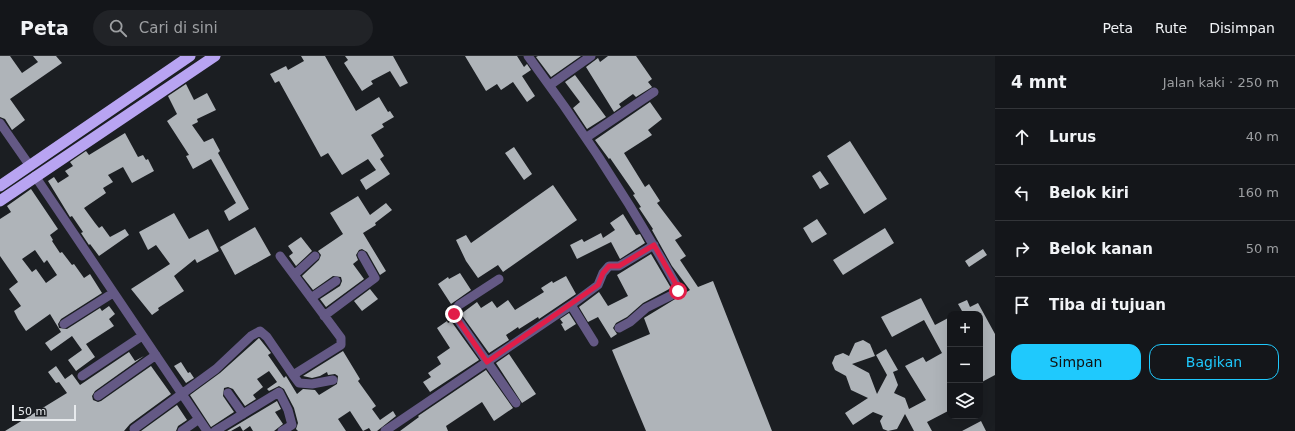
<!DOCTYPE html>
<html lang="id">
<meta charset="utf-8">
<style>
body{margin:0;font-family:"DejaVu Sans",sans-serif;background:#212327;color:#f1f3f6}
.controls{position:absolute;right:12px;bottom:12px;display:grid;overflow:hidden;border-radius:8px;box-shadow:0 4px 16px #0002}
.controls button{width:36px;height:36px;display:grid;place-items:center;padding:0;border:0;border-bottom:1px solid #333539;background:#14161a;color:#f1f3f6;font:20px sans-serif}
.scale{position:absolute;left:12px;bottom:10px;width:64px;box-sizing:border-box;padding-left:4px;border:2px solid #e7eaed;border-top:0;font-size:11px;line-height:14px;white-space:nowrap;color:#e7eaed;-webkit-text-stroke:3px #1b1e22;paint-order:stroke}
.stop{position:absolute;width:12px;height:12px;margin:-9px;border:3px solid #e11d48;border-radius:50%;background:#fff}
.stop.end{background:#e11d48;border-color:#fff;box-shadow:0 1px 4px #0008}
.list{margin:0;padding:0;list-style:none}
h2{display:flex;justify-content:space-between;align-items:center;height:52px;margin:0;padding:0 16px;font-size:17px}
h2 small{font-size:13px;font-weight:400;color:#9d9fa2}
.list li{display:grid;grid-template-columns:26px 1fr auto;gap:12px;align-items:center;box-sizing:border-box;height:56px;padding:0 16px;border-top:1px solid #333539}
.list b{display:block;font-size:15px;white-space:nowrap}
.list em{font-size:13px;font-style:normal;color:#9d9fa2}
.actions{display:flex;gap:8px;padding:12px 16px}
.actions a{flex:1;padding:9px 0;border:1px solid #1fc9fd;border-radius:12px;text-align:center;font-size:14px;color:#1fc9fd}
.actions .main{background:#1fc9fd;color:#111}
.icon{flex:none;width:22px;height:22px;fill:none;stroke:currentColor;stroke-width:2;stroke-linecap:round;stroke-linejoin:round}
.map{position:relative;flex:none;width:995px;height:375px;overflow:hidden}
header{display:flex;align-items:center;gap:24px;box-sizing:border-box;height:56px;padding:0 20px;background:#14161a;border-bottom:1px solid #333539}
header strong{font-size:19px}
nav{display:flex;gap:22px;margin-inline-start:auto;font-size:14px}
.search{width:280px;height:36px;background:#212327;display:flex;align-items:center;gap:10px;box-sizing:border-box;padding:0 14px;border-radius:22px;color:#9d9fa2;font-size:15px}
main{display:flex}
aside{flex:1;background:#14161a}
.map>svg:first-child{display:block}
.building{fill:#afb4b9;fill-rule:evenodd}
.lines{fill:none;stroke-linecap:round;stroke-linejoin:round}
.minor{stroke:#645985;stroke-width:9}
.trunk{stroke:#b8a4f2;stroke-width:11}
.route{stroke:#e11d48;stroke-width:5}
</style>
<header>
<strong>Peta</strong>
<div class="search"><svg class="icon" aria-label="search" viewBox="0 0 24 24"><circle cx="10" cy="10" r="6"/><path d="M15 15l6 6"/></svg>Cari di sini</div>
<nav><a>Peta</a><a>Rute</a><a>Disimpan</a></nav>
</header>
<main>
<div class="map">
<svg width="995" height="375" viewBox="0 0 995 375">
<rect width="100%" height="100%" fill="#1b1e22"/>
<path class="building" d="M0 0H10L22 17 38 6 33 0H56L62 7 10 43 25 64 12 74 5 63 0 61Z
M301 0H325L356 55 379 41 388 56 390 55 394 61 382 68 384 71 371 79 384 100 380 103 390 118 366 134 360 124 376 114 368 103 342 119 328 97 321 101 279 25 275 27 270 18 286 10 288 14 304 5Z
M345 0H393L408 27 400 31 390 15 371 25 373 28 362 35 344 7 348 4Z
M465 0H517L524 11 527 8 531 14 522 20 535 40 527 46 513 26 501 34 497 28 486 35Z
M538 0H581L551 21 536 1Z
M608 0H636L652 23 648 26 652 31 636 41 633 38 619 48 621 51 614 56 586 11 598 2 600 6Z
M575 19 606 61 587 73 573 52 580 46 565 26Z
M186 28 194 44 207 37 216 54 197 63 198 66 192 69 204 86 213 82 220 95 218 97 249 153 229 165 224 155 236 147 211 103 193 113 186 100 189 99 167 65 177 58 168 40Z
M650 46 662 63 648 74 652 79 624 97 645 131 649 128 660 145 657 147 682 180 675 184 686 200 680 204 698 231 713 225 772 375H646L612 294 650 278 644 262 690 234 672 210 652 174 653 173 639 152 641 151 633 139 635 138 610 102 609 103 595 84Z
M125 77 138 101 143 99 146 104 148 103 154 115 132 127 123 111 108 119 113 126 103 132 106 137 84 152 95 167 99 172 102 170 110 181 125 173 129 179 99 200 90 188 89 189 81 177 83 176 72 160 70 161 48 125 54 121 58 127 69 120 65 115 73 110 70 106 86 95 89 99Z
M850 85 887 143 864 158 827 100Z
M514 91 532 118 524 124 505 97Z
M820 115 829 128 820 133 812 120Z
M553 129 577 164 503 216 498 209 478 222 466 205 456 184 466 179 471 187Z
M31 133 58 173 50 179 53 184 52 185 60 197 62 196 72 209 74 208 84 222 90 218 102 237 61 263 58 268 59 272 67 273 100 252 102 255 109 250 115 258 109 263 114 270 86 288 95 301 76 315 68 304 82 294 72 280 51 295 45 287 61 276 50 258 26 275 18 263 14 255 21 250 9 233 18 226 0 200V163L11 156 7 150ZM35 194 44 207 47 204 57 219 46 227 36 213 32 216 22 203Z
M358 140 370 159 386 147 392 154 375 167 376 169 363 177 386 215 380 219 367 196 362 193 359 194 356 199 358 204 353 208 364 223 326 251 320 243 340 230 342 225 341 221 333 220 313 234 302 220 319 204 321 199 318 195 343 178 330 157Z
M174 157 189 183 208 173 219 195 197 207 195 203 174 220 184 235 158 252 159 254 152 259 131 233 170 208 156 189 148 194 139 176Z
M623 158 636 179 640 178 645 187 620 203 611 186 577 203 570 189 582 183 584 186 601 177 603 182 615 174 610 167Z
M817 163 827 178 812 187 803 172Z
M255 171 271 199 235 219 220 191Z
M885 172 894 187 843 219 833 204Z
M301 181 312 195 296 210 289 200 293 197 288 190Z
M983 193 987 199 969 211 965 205Z
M651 198 671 232 643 247 627 261 616 267 613 272 617 278 611 282 598 261 588 266 579 251 599 236 608 250 628 240 617 219Z
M460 217 471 234 451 248 438 228 448 221 449 223Z
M566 220 576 238 539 263 538 261 519 273 518 271 506 279 509 284 489 297 461 258 477 246 481 252 492 245 497 252 508 244 515 254 544 236 541 232 552 225 553 227Z
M370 233 378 243 362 255 354 245Z
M921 242 935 269 950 261V354L927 366 932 375H914L905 358 897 373 888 375 883 373 880 365 883 360 873 356 853 369 845 357 868 342 851 334 846 320 835 314 832 307 835 300 843 297 849 300 855 287 863 284 870 288 875 300 852 308 869 317 877 338 887 319 876 299 886 293 898 314 893 316 898 329 894 337 905 342 909 353 926 344 905 310 923 301 926 306 942 297 924 264 892 281 881 261Z
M967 244 970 251 978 247 995 278V319L980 327V258H957L962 255 958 248Z
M569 257 576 268 565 275 561 268 563 267 560 263Z
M447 265 448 267 451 265 479 304 430 336 423 326 431 321 428 317 441 308 437 301 450 292 437 272Z
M259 282 271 297 268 299 284 322 286 320 297 338 303 333 315 334 319 339 337 328 338 320 335 318 328 319 327 316 320 320 312 322 303 320 343 295 360 323 358 325 376 350 372 353 380 364 393 355 396 360 377 375H371L369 372 363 375 350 355 338 363 346 375H298L296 373 298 367 294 352 284 333 279 330 269 335 267 333 277 326 269 315 257 323 263 331 253 339 256 343 245 350 233 333 228 331 224 332 223 340 234 356 211 371 190 339 220 317Z
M129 296 135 305 144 300 95 335 92 340 93 344 98 346 101 345 151 310 171 338 130 368 124 375H5L67 337 59 326 56 327 48 316 56 310 65 323 72 318 80 329Z
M509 298 536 338 522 347 496 307Z
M181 306 188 317 190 316 194 322 186 327 174 310Z
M486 314 513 352 494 365 482 346 446 370 448 375H400L419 361 418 360Z
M277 345 281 353 275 356 283 368 274 375H253L250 370 243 375 240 370 231 375H227Z
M177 349 187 364 178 370 176 375H141Z
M981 365 986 375H962Z"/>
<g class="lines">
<path class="minor" d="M528 0C583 74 633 151 678 232L674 238 646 252 630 266 619 272
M550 29 591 0
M0 67 30 110
M587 81 654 36
M35 120 207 375
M294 219 315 200
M499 223 459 249 455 254 454 258 516 347
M311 242 336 225
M571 249 594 286
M324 260 375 222 362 199
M64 268 113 237
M293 319 299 327 312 328 333 324
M82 320 142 280
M228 337 243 358
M98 340 156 299
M134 373 216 313 251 280 260 275 267 281 293 319 341 289V282L280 200
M182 375 199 363
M215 375 279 336 288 354 292 369 282 375
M385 375 571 249 598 229 603 217 609 210H619L654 189"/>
<path class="trunk" d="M0 130 190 0
M0 145 215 0"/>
</g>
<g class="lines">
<path class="route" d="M454 258 487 306 598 229 603 217 609 210H619L654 189 678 232V235"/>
</g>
</svg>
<div class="controls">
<button>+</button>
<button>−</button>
<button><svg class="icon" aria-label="layers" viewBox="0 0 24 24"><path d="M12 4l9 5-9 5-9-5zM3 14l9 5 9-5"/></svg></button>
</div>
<div class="scale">50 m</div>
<div class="stop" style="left:678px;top:235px"></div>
<div class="stop end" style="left:454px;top:258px"></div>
</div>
<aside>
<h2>4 mnt<small>Jalan kaki · 250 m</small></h2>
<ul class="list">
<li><svg class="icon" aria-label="ahead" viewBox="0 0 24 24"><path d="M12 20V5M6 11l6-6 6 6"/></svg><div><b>Lurus</b></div><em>40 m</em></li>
<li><svg class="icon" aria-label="left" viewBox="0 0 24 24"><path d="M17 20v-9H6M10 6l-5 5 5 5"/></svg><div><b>Belok kiri</b></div><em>160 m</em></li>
<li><svg class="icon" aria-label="right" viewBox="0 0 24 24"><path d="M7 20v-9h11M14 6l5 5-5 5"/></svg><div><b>Belok kanan</b></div><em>50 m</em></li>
<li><svg class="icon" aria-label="arrive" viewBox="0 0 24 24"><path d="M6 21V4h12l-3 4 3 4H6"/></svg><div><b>Tiba di tujuan</b></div></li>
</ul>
<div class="actions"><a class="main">Simpan</a><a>Bagikan</a></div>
</aside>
</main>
